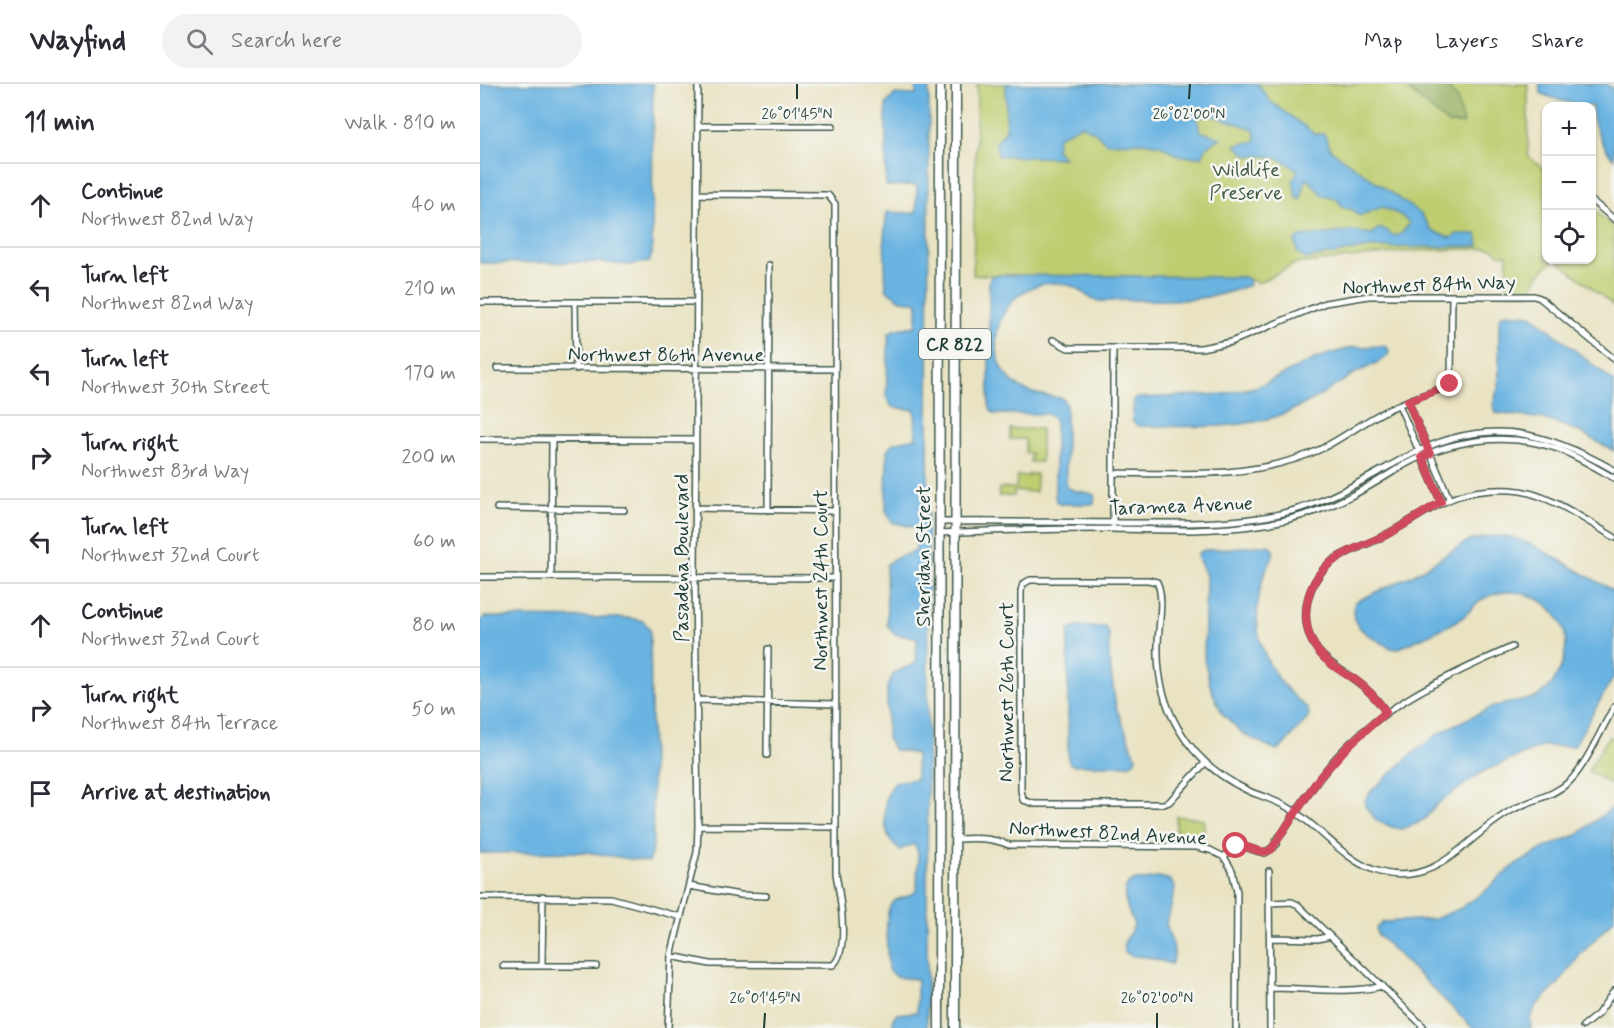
<!DOCTYPE html>
<meta charset="utf-8">
<style>
body{margin:0;font-family:Mynerve,sans-serif;background:#f2f2f3;color:#2b2b33}
.controls{position:absolute;right:18px;top:18px;display:grid;overflow:hidden;border-radius:12px;box-shadow:0 2px 4px #0004}
.controls button{width:54px;height:54px;display:grid;place-items:center;padding:0;border:0;border-bottom:2px solid #e1e1e2;background:#fff;color:#2b2b33;font:30px sans-serif}
.stop{position:absolute;width:18px;height:18px;margin:-14px;border:4px solid #d1495b;border-radius:50%;background:#fff}
.stop.end{background:#d1495b;border-color:#fff;box-shadow:0 2px 6px #0008}
.list{margin:0;padding:0;list-style:none}
h2{display:flex;justify-content:space-between;align-items:center;height:78px;margin:0;padding:0 24px;font-size:26px}
h2 small{font-size:20px;font-weight:400;color:#7c7c81}
.list li{display:grid;grid-template-columns:39px 1fr auto;gap:18px;align-items:center;box-sizing:border-box;height:84px;padding:0 24px;border-top:2px solid #e1e1e2}
.list b{display:block;font-size:22px;white-space:nowrap}
.list p{margin:0;font-size:20px;white-space:nowrap;color:#7c7c81}
.list em{font-size:20px;font-style:normal;color:#7c7c81}
.icon{flex:none;width:33px;height:33px;fill:none;stroke:currentColor;stroke-width:2;stroke-linecap:round;stroke-linejoin:round}
.map{position:relative;flex:none;width:1134px;height:944px;overflow:hidden}
header{display:flex;align-items:center;gap:36px;box-sizing:border-box;height:84px;padding:0 30px;background:#fff;border-bottom:2px solid #e1e1e2}
header strong{font-size:28px}
nav{display:flex;gap:33px;margin-inline-start:auto;font-size:21px}
.search{width:420px;height:54px;background:#f2f2f3;display:flex;align-items:center;gap:15px;box-sizing:border-box;padding:0 21px;border-radius:33px;color:#7c7c81;font-size:22px}
main{display:flex}
aside{flex:1;background:#fff}
.map>svg:first-child{display:block}
.green{fill:#bdcd70;stroke:#6e8552;stroke-width:1.5}
.forest{fill:#96b062;stroke:#5a764b;stroke-width:1.5}
.water{fill:#6ab4e2;stroke:#44788b;stroke-width:1.5}
.lines{fill:none;stroke-linecap:round;stroke-linejoin:round}
.street-casing{stroke:#3d5649;stroke-width:8}
.primary-casing{stroke:#3d5649;stroke-width:11}
.street{stroke:#fff;stroke-width:5}
.primary{stroke:#fff;stroke-width:8}
.route{stroke:#d1495b;stroke-width:8}
.ticks{fill:none;stroke:#1f3d34;stroke-width:2}
.labels{text-anchor:middle;stroke-width:5;stroke-linejoin:round;paint-order:stroke}
.shield{fill:#f6f6f2;stroke:#60746d;stroke-width:1.5}
.shield-label{font-size:18px;font-weight:bold;fill:#1f3d34}
.park-label{font-size:20px;fill:#3f5a40;stroke:#f6f6f2}
.street-label{font-size:20px;fill:#1f3d34;stroke:#f6f6f2}
.ticks-label{font-size:15px;text-anchor:middle;fill:#1f3d34;stroke:#f6f6f2;stroke-width:5;stroke-linejoin:round;paint-order:stroke}
</style>
<header>
<strong>Wayfind</strong>
<div class="search"><svg class="icon" aria-label="search" viewBox="0 0 24 24"><circle cx="10" cy="10" r="6"/><path d="M15 15l6 6"/></svg>Search here</div>
<nav><a>Map</a><a>Layers</a><a>Share</a></nav>
</header>
<main>
<aside>
<h2>11 min<small>Walk · 810 m</small></h2>
<ul class="list">
<li><svg class="icon" aria-label="ahead" viewBox="0 0 24 24"><path d="M12 20V5M6 11l6-6 6 6"/></svg><div><b>Continue</b><p>Northwest 82nd Way</p></div><em>40 m</em></li>
<li><svg class="icon" aria-label="left" viewBox="0 0 24 24"><path d="M17 20v-9H6M10 6l-5 5 5 5"/></svg><div><b>Turn left</b><p>Northwest 82nd Way</p></div><em>210 m</em></li>
<li><svg class="icon" aria-label="left" viewBox="0 0 24 24"><path d="M17 20v-9H6M10 6l-5 5 5 5"/></svg><div><b>Turn left</b><p>Northwest 30th Street</p></div><em>170 m</em></li>
<li><svg class="icon" aria-label="right" viewBox="0 0 24 24"><path d="M7 20v-9h11M14 6l5 5-5 5"/></svg><div><b>Turn right</b><p>Northwest 83rd Way</p></div><em>200 m</em></li>
<li><svg class="icon" aria-label="left" viewBox="0 0 24 24"><path d="M17 20v-9H6M10 6l-5 5 5 5"/></svg><div><b>Turn left</b><p>Northwest 32nd Court</p></div><em>60 m</em></li>
<li><svg class="icon" aria-label="ahead" viewBox="0 0 24 24"><path d="M12 20V5M6 11l6-6 6 6"/></svg><div><b>Continue</b><p>Northwest 32nd Court</p></div><em>80 m</em></li>
<li><svg class="icon" aria-label="right" viewBox="0 0 24 24"><path d="M7 20v-9h11M14 6l5 5-5 5"/></svg><div><b>Turn right</b><p>Northwest 84th Terrace</p></div><em>50 m</em></li>
<li><svg class="icon" aria-label="arrive" viewBox="0 0 24 24"><path d="M6 21V4h12l-3 4 3 4H6"/></svg><div><b>Arrive at destination</b></div></li>
</ul>
</aside>
<div class="map">
<svg width="1134" height="944" viewBox="0 0 1134 944">
<rect width="100%" height="100%" fill="#f6f6f2"/>
<filter id="ink" filterUnits="userSpaceOnUse"><feTurbulence type="fractalNoise" baseFrequency=".0167" numOctaves="2"/><feDisplacementMap in="SourceGraphic" scale="12" xChannelSelector="R" yChannelSelector="G"/><feConvolveMatrix kernelMatrix="1 2 1 2 8 2 1 2 1" color-interpolation-filters="sRGB"/></filter>
<filter id="wash" filterUnits="userSpaceOnUse"><feTurbulence type="fractalNoise" baseFrequency=".008" numOctaves="4" result="noise"/><feDisplacementMap in="SourceGraphic" scale="24" xChannelSelector="R" yChannelSelector="G"/><feGaussianBlur stdDeviation="1.35" result="paint"/><feColorMatrix in="noise" values="0 0 0 0 0 0 0 0 0 0 0 0 0 0 0 0 0 1.4 0 .05"/><feComposite in="paint" operator="in"/></filter>
<g filter="url(#wash)">
<rect width="100%" height="100%" fill="#e9e3c2"/>
<path class="green" d="M497 0H922L968 40H983C979 27 971 13 970 0H1048V72L1066 87V176H1075C1063 184 1054 195 1052 209H1028L1027 171 1019 170 1013 164 932 167 815 180 778 199 764 193 493 191Z
M1112 124 1134 143V222L1077 176H1112Z
M530 345H561V378H550L551 369H545V355H530Z
M549 390H556V408L534 407V412H519V404H536L537 392H549Z
M1129 652 1134 655V702L1108 687Z
M696 732 724 735V752H696Z"/>
<path class="forest" d="M922 0H970V8L977 13 983 40H968Z"/>
<path class="water" d="M0 0H173L172 170 169 178 147 181 118 178 0 179Z
M436 0H449L447 944H413V934L417 930 437 928V895L416 893 408 886C408 872 403 828 412 819 419 812 429 815 437 806L438 768 434 760 420 766C404 756 403 732 406 714 407 709 412 703 415 698L436 695V670L414 666 407 654V603L414 589 436 579 437 554 414 550 407 540 406 481 413 475 436 467V444L412 438 406 426 407 366 413 359 436 354 435 326 412 323 406 312 409 249 416 245 436 242 438 218 421 216 406 205 404 152 407 128 436 129 437 101 406 102V20L415 10 436 11Z
M526 0H778L790 17 835 50H844L851 66 941 130 952 147 971 154 977 150H997L999 162 889 164 825 175 817 168 815 157 820 153 871 147 892 150 898 145H904L914 152 921 150 930 139 920 131 902 123 879 132 871 125 863 124 857 115 843 112 828 95 824 100 821 116 816 113 813 96 818 87C803 73 788 71 768 72L755 61 776 57 774 45 734 32 717 33 720 47 741 54 727 62 722 73 699 72 680 61 662 58 626 59 615 48 601 41 578 53 576 65 584 74 518 72 516 58 526 46Z
M1059 0H1126L1134 5V75C1122 62 1112 40 1112 22 1100 22 1071 15 1061 9Z
M512 191 765 193 768 195 769 201C730 218 688 217 647 216 638 216 624 219 615 216 608 214 602 207 596 204 583 197 564 198 551 204 516 219 504 268 531 296 545 311 564 311 582 314L586 320V398L588 404C597 409 606 407 615 411L614 420H581L576 417 575 411V338L572 333 567 330H515L511 327 509 320V197Z
M1025 229 1052 231 1134 298V367L1096 346 1064 335 1016 329 1013 321 1019 301V237L1021 232Z
M905 262 909 266 908 271C898 281 884 284 872 291 846 308 821 325 791 334 749 346 702 342 658 342L652 337 654 316 658 314 744 310 779 302 837 274 873 263Z
M1010 452 1032 453 1053 461 1134 507V592L1094 662H1063L1004 687 957 720 945 735 936 740 921 745 912 743 897 737 885 722V716L892 706C912 689 932 668 954 653 973 640 995 631 1016 622 1035 615 1054 621 1070 602 1083 586 1090 562 1083 543 1070 511 1031 499 1003 515 995 519 990 528 983 533 966 544 936 556 917 565L911 564C892 552 866 545 875 518L933 491 988 457Z
M788 461 792 463C797 473 788 479 785 488 766 544 782 587 827 624L829 629 828 634 801 664 796 666 763 650 742 629 731 605 724 574 726 492 717 472 719 468 725 466Z
M4 533 148 534 163 537 170 545 173 763 169 778 106 768 0 769V537Z
M598 543H625L629 549V573L636 623 656 673 654 678 648 681H594L590 680 588 675V556L589 546Z
M1134 722V835L1100 871 1078 900 1056 922 1050 935 1051 944H993L897 850 896 844 903 838 954 835 981 824 1004 808 1031 784 1064 764 1097 751Z
M679 793 690 796 695 804 689 832 686 837C687 852 700 866 691 880L668 873 652 872 645 868 643 861 654 841C649 828 635 802 656 796 659 795 662 796 665 796 669 796 675 794 679 793Z"/>
</g>
<g filter="url(#ink)">
<g class="lines">
<defs>
<path id="street" d="M218 42H353
M1112 117 1134 135
M0 218H217
M95 218 96 285
M573 256 588 264H721L751 258 845 219 889 212H1054L1060 214 1134 275
M17 284 354 285
M928 317 969 414
M919 321 961 418
M0 355 216 356
M634 389C702 390 777 395 841 365 860 355 877 343 896 332 917 320 940 312 963 304L970 300 971 294 972 212
M17 424 144 426
M215 424 355 427
M288 426 289 181
M460 438C527 437 594 439 660 439 700 439 739 440 778 434 836 426 874 401 924 374 1002 332 1060 344 1134 386
M633 441V264
M460 449C518 446 576 445 633 445 682 446 730 448 778 441 809 437 841 427 869 413 888 404 906 392 924 381 971 355 1027 347 1078 365 1097 372 1116 384 1134 394
M0 493 355 494
M71 493 72 356
M218 616 355 620
M906 628C900 619 893 611 885 604 864 585 836 577 828 547 821 521 832 491 855 475 872 465 892 459 909 449 955 424 974 403 1031 406 1067 408 1103 435 1134 453
M287 671 288 565
M725 679 689 718 684 720H555L543 716 541 706V507L543 500 550 496H668L677 498C685 514 678 544 678 561 677 590 683 618 698 644 715 673 740 694 771 708 784 713 797 717 809 724 841 743 864 778 900 788 960 804 988 749 1034 725 1053 715 1073 713 1090 697 1106 681 1122 644 1134 623
M218 742 356 743
M474 755C494 754 510 753 529 761L717 763 730 766 744 773
M794 763 797 755C804 749 808 740 813 732 826 713 839 694 854 676 903 620 965 593 1032 563
M744 773 752 786 757 808 756 944
M744 773C761 753 765 766 785 769L797 760
M789 787 790 944
M209 802 260 811 286 812
M0 813 131 814 201 833
M790 819 812 818 818 821 943 942 941 944
M790 854 838 855 850 852
M191 872 230 880 353 881C370 867 360 811 356 790L355 120 348 111 218 110
M62 881 63 812
M23 882H116
M790 904C821 904 874 910 902 902
M1103 942 1118 930 1134 907
M188 944 191 872 217 768 218 742 215 495 218 0"/>
<path id="primary" d="M459 944 460 0
M475 944 476 0"/>
</defs>
<use href="#street" class="street-casing"/>
<use href="#primary" class="primary-casing"/>
<use href="#street" class="street"/>
<use href="#primary" class="primary"/>
</g>
</g>
<g class="lines" filter="url(#ink)">
<path class="route" d="M756 762C769 760 779 772 791 766L839 694 869 661 906 628C897 615 887 604 874 595 861 587 848 580 838 567 816 539 826 493 856 475 871 465 889 459 906 451 925 441 942 429 961 418L942 373 950 370 928 317 963 304 970 300"/>
</g>
<path class="ticks" d="M317 15V0M709 15 710 0M284 944 285 929M677 944V929"/>
<g class="labels">
<rect class="shield" x="439" y="245" width="72" height="30" rx="4.5"/>
<g class="shield-label">
<text x="475" y="266">CR 822</text>
</g>
<g class="park-label">
<text x="766" y="92">Wildlife<tspan x="766" dy="23">Preserve</tspan></text>
</g>
<g class="street-label">
<text transform="translate(949 200) rotate(-2)" y="7">Northwest 84th Way</text>
<text x="186" y="277">Northwest 86th Avenue</text>
<text transform="translate(701 421) rotate(-2)" y="7">Taramea Avenue</text>
<text transform="translate(443 472) rotate(-90)" y="7">Sheridan Street</text>
<text transform="translate(201 474) rotate(-90)" y="7">Pasadena Boulevard</text>
<text transform="translate(340 496) rotate(-90)" y="7">Northwest 24th Court</text>
<text transform="translate(526 608) rotate(-90)" y="7">Northwest 26th Court</text>
<text transform="translate(628 748) rotate(3)" y="7">Northwest 82nd Avenue</text>
</g>
</g>
<g class="ticks-label">
<text x="317" y="35">26°01'45"N</text>
<text x="709" y="35">26°02'00"N</text>
<text x="285" y="919">26°01'45"N</text>
<text x="677" y="919">26°02'00"N</text>
</g>
</svg>
<div class="controls">
<button>+</button>
<button>−</button>
<button><svg class="icon" aria-label="locate" viewBox="0 0 24 24"><circle cx="12" cy="12" r="6"/><path d="M12 2v4M12 18v4M2 12h4M18 12h4"/></svg></button>
</div>
<div class="stop" style="left:756px;top:762px"></div>
<div class="stop end" style="left:970px;top:300px"></div>
</div>
</main>
